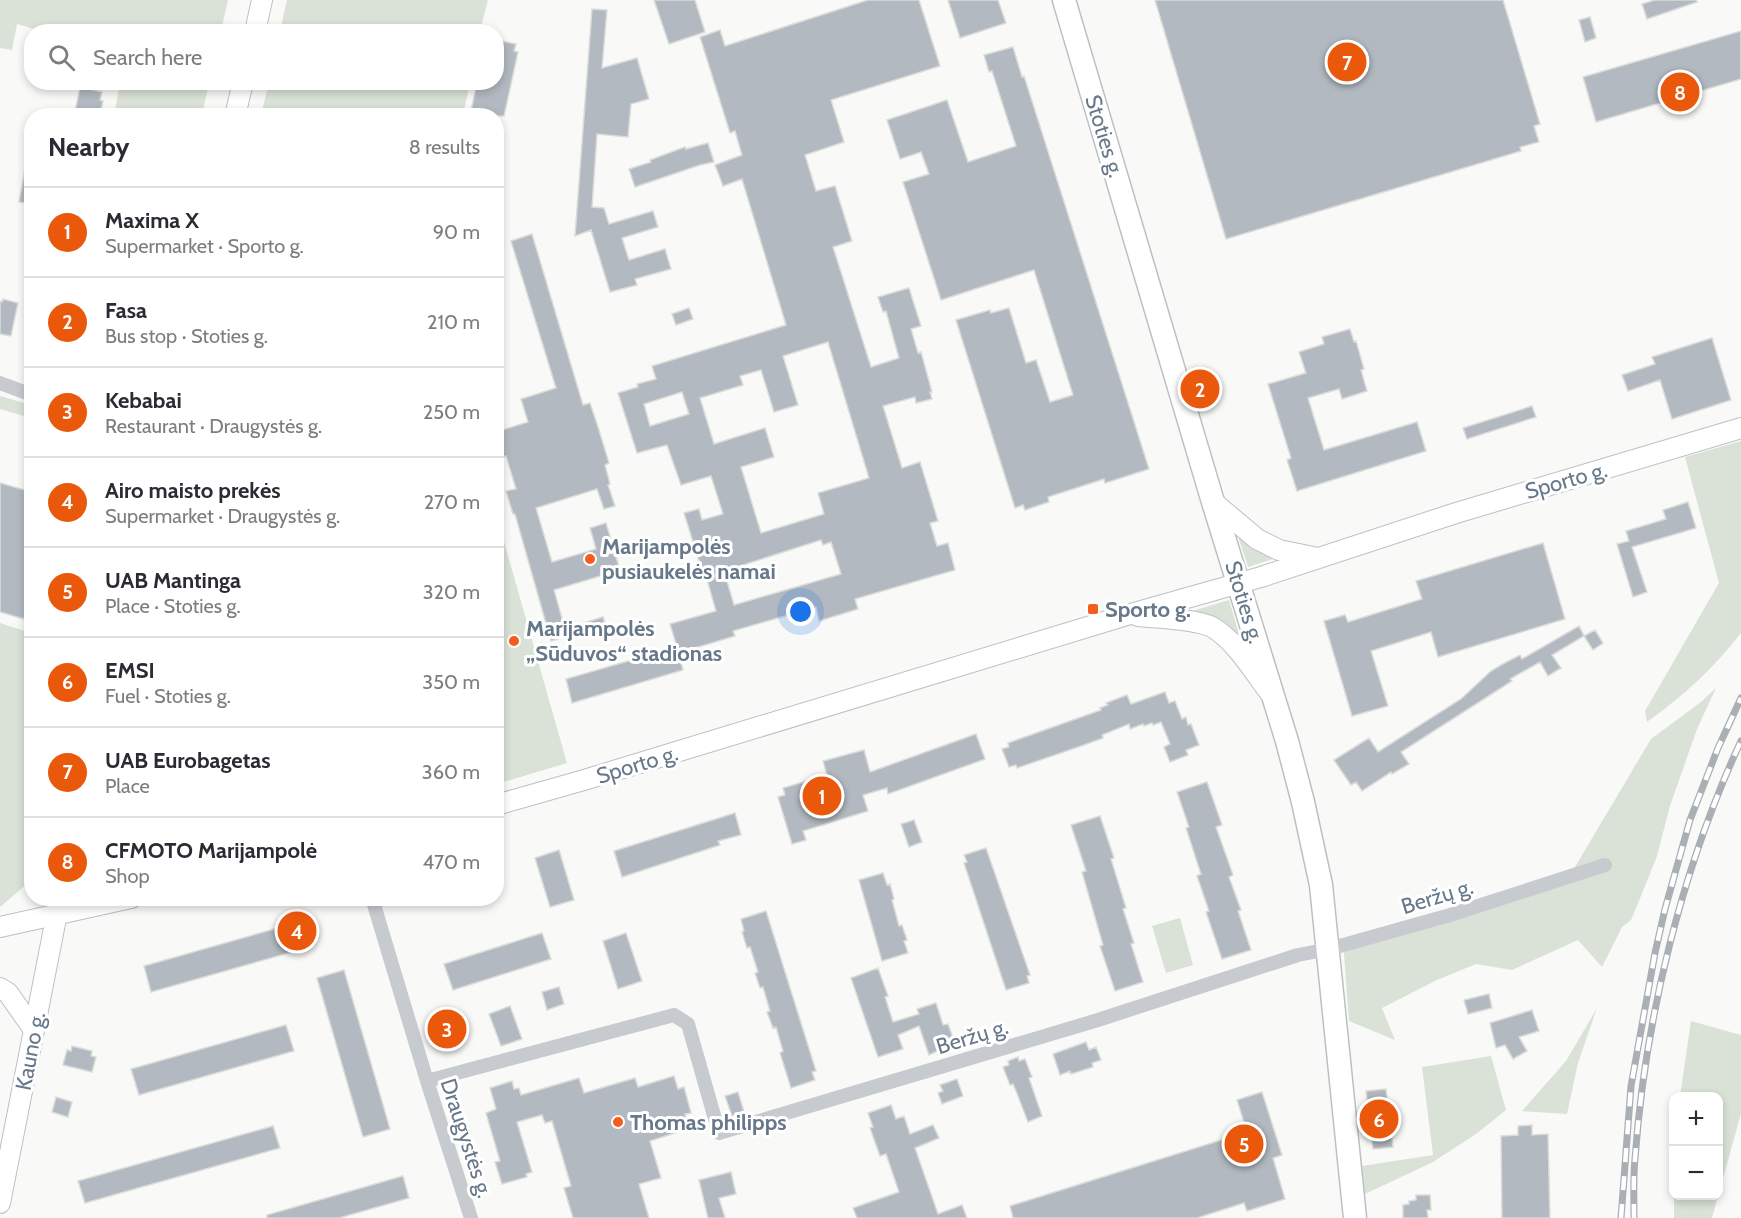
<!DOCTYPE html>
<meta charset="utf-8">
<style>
body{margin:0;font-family:Cabin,sans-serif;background:#f7f7f7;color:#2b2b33}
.controls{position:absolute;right:18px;bottom:18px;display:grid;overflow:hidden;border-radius:12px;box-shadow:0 3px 9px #0003}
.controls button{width:54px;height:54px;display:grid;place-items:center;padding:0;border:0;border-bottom:2px solid #e1e1e2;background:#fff;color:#2b2b33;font:30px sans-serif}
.you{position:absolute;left:801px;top:612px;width:21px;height:21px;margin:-15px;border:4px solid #fff;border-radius:50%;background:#1a73e8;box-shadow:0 0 0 9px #1a73e833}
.badge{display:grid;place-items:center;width:39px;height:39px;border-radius:50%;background:#ea580c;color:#fff;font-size:20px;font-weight:700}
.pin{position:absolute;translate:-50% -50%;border:3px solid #fff;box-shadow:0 2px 6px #0006}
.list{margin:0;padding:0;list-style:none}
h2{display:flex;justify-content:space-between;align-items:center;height:78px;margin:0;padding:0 24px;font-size:26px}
h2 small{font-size:20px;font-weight:400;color:#7c7c81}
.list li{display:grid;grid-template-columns:39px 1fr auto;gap:18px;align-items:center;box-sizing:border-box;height:90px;padding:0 24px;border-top:2px solid #e1e1e2}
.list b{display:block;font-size:22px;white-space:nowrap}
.list p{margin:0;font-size:20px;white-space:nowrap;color:#7c7c81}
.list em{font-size:20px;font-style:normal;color:#7c7c81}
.icon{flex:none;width:33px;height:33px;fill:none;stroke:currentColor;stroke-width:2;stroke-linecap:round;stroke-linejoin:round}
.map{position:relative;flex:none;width:1741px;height:1218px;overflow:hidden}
.search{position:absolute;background:#fff;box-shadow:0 3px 9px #0003;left:24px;top:24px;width:480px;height:66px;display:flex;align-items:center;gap:15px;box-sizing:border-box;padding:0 21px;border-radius:24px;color:#7c7c81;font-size:22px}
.panel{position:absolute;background:#fff;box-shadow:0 3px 9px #0003;left:24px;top:108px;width:480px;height:798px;border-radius:24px}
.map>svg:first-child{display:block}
.green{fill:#dae2d7}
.building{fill:#b2b9c0;stroke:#dbdbd9;stroke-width:1.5;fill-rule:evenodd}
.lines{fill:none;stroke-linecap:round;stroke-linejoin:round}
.secondary-casing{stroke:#bbc0c5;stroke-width:22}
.primary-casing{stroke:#bcc0c4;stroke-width:25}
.street{stroke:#c7cbcf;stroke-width:14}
.secondary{stroke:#fff;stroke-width:20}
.primary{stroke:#fff;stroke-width:22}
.rail-casing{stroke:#a9afb5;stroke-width:7}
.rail{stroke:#fff;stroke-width:4.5;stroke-dasharray:14;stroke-linecap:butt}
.poi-dot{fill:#f35d1d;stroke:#fff;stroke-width:2}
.labels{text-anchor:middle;stroke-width:6;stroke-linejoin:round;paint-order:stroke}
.street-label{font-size:22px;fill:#66788a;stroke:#fff}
.poi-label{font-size:22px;font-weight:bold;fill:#66788a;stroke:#fff;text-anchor:start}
</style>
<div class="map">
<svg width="1741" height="1218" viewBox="0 0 1741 1218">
<rect width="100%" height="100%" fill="#f9f9f7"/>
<path class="green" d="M0 0H228L221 31 45 32 17 24 12 50 0 48Z
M287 0H488L480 31H280Z
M120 83V82L209 83 202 115H114Z
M269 83V82L470 83 463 115H261Z
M0 396 31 405V418L0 409Z
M1741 441V633C1714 668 1683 696 1647 722L1645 711 1719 583 1685 457Z
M497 517 567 763 497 784H496Z
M1236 530 1282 556 1248 567Z
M1229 600 1245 654 1176 616Z
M0 623 31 633 32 868 28 883 0 907Z
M1716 688 1697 729 1670 806 1657 856 1643 891 1631 920 1622 927 1602 967 1578 940 1512 970 1476 964 1437 980 1382 1008 1395 1040 1349 1021 1343 941 1572 872 1651 739 1701 702Z
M1180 918 1193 965 1166 973 1152 926Z
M1597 1008 1578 1063 1567 1114 1522 1111 1566 1061Z
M1691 1021 1741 1035V1114L1719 1192 1718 1096H1680Z
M1491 1056 1506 1110 1476 1134 1433 1162 1365 1194 1362 1166 1433 1155 1422 1067Z
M1674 1196H1718L1712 1218H1674Z"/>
<path class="building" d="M654 0H695L705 32 669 44Z
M868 0H919L940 66 831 100 844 142 805 155 816 191 835 186 852 241 833 247 871 367 899 358 886 311 883 312 878 297 909 288 921 326 911 329 918 353 921 352 932 392H930L932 399 916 403 915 397 883 406 902 468 920 462 938 521 930 523 937 546 948 543 955 570 855 599 858 609 819 621 816 607 733 631 735 636 678 653 683 670 572 703 566 679 677 647 670 624 716 611 706 576 704 577 684 513 699 509 702 520 723 514 711 476 681 485 667 445 637 453 618 393 638 387 637 384 656 379 652 366 786 325 742 179 723 186 715 165 742 155 735 131 730 133 700 37 720 30 725 46ZM828 342 869 478 818 493 824 514 761 533 741 467 774 457 765 428 714 444 700 398 743 385 740 376 761 370 774 412 798 405 783 356ZM682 392 689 414 650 426 644 404ZM821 540 823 545 831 542 841 574 734 605 724 571Z
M948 0H998L1006 23 960 38Z
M1155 0H1503L1540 124 1534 126 1539 142 1520 147 1521 151 1226 239Z
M1655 0H1696L1697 2 1647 19 1642 4Z
M592 9 607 10 602 68 637 58 649 99 631 104 628 137 597 134 592 207 604 208 609 224 653 211 658 227 622 238 629 260 665 249 671 269 635 279 637 285 610 292 591 230 575 236Z
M1590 17 1596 38 1585 42 1579 20Z
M1741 31V79L1596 122 1583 77Z
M496 40 516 44 514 51 518 52 504 116H470L477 82H496Z
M1013 47 1022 77 1024 76 1149 469 1105 483 1104 479 1048 497 1049 502 1025 510 1023 505 1015 508 956 320 990 310 991 313 1009 308 1026 363 1036 360 1050 402 1073 395 1034 270 941 300 903 182 929 174 921 152 900 159 887 120 947 100 968 162 1016 146 992 71 989 72 984 55Z
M80 87 102 92 100 100 103 101 100 116H77V112H75Z
M708 143 714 162 700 165 635 187 629 169 651 162 650 160 685 147 686 149Z
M26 164 32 165V204L19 202Z
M532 234 583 405 590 403 598 427 609 463 605 465 610 484 608 485 615 506 604 509 597 489 536 508 552 562 596 549 590 528 606 523 620 570 554 590 567 636 551 641 515 514H513L506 491 516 489 506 456 496 459V432L528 422 521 399 556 388 511 241Z
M3 299 18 303 11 336 0 334V301L2 302Z
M689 308 693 319 676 325 672 314Z
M1350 329 1354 342 1356 341 1364 369 1361 370 1367 391 1342 399 1339 389 1308 398 1324 450 1417 422 1426 451 1297 491 1287 460 1291 458 1268 384 1306 373 1299 352 1324 344 1322 337Z
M1712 338 1731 400 1672 419 1660 380 1628 391 1622 375 1655 364 1652 357Z
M1532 406 1536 417 1467 439 1463 428Z
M0 483 32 492V592L24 619 0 612Z
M1688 502 1696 528 1632 547 1647 592 1633 597 1617 544 1629 541 1626 531 1666 519 1663 510Z
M1543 543 1565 619 1438 657 1431 632 1371 651 1388 706 1352 716 1324 621 1345 615 1348 622 1422 599 1416 581Z
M603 617 607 629 584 636 580 624Z
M1579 626 1584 636 1552 655 1561 668 1548 676 1540 662 1510 679 1512 681 1401 752 1409 764 1392 774 1391 772 1362 791 1356 782 1351 785 1334 760 1369 738 1378 752 1461 699 1491 671 1501 665 1520 655 1522 659Z
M1595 630 1603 643 1593 650 1584 636Z
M1165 692 1169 703 1175 701 1182 719 1186 717 1188 725 1191 724 1199 745 1186 750 1188 755 1170 762 1164 747 1170 744 1161 722 1153 725 1152 723 1144 726 1143 724 1130 729 1129 724 1102 735 1103 738 1084 745 1017 768 1016 765 1009 767 1002 749 1009 747 1008 743 1101 710 1100 708 1108 705 1106 703 1127 695 1131 704Z
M976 734 985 759 888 794 887 788 863 795 868 811 803 831 806 840 792 844 778 797 785 795 783 788 827 775 823 761 864 750 870 772Z
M1207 782 1222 825 1216 827 1233 875 1229 877 1241 910 1238 911 1251 950 1222 959 1206 912 1209 911 1197 876 1201 874 1186 828 1189 827 1177 792Z
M735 813 741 835 718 841 720 845 622 877 614 851Z
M1100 816 1114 858 1111 859 1126 908 1123 909 1134 943 1131 944 1143 982 1115 991 1100 946 1103 945 1082 872 1086 871 1071 825Z
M914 820 922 842 909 847 901 824Z
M986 848 1030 975 1027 976 1029 983 1006 990 964 863 967 862 964 855Z
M559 850 574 900 550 907 535 858Z
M883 873 887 885 890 884 894 899 892 900 899 926 902 925 907 940 904 941 908 953 882 961 859 880Z
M766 911 816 1071 812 1072 815 1080 791 1088 780 1053 783 1051 776 1027 773 1028 767 1012 770 1011 763 987 760 988 755 973 758 972 750 947 747 948 742 932 744 931 741 919Z
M299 922 306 948 151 992 144 966Z
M542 933 551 959 453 990 444 964Z
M626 933 642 981 618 989 603 941Z
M878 968 888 996 885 997 893 1022 919 1014 917 1009 936 1003 943 1025 948 1024 955 1043 929 1055 919 1026 898 1035 903 1049 878 1057 851 978Z
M344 970 390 1129 363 1137 317 978Z
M559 987 564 1004 547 1010 542 992Z
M1489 994 1492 1008 1468 1014 1464 1000Z
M510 1006 522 1039 501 1046 489 1014Z
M1532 1010 1539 1031 1519 1037 1527 1051 1513 1059 1505 1045 1496 1048 1490 1023Z
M286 1025 294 1051 139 1095 131 1069Z
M1086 1042 1089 1050 1096 1047 1101 1060 1092 1063 1093 1067 1071 1074 1070 1071 1060 1075 1053 1054Z
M72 1046 92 1051 91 1056 96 1057 92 1072 63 1065 67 1050 71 1051Z
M1018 1057 1019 1061 1025 1059 1032 1077 1029 1078 1042 1116 1028 1122 1016 1091 1013 1084 1010 1085 1003 1067 1009 1065 1008 1061Z
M674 1076 678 1089 684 1087 691 1113 685 1114 687 1121 676 1125 678 1132 650 1141 661 1178 639 1184 649 1218H573L564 1188 571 1186 552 1121 545 1123 542 1115 517 1122 532 1172 526 1174 527 1177 502 1184 495 1162 500 1161 486 1113 496 1109 490 1088 512 1081 514 1089 519 1088 521 1095 579 1078 584 1093 635 1078 638 1087Z
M957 1079 963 1096 942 1104 938 1093 943 1091 940 1085Z
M1386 1089 1393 1147 1373 1149 1366 1091Z
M738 1092 744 1112 732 1116 725 1096Z
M1262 1092 1282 1155 1273 1158 1285 1199 1247 1211 1244 1203 1197 1218H1013L1010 1206 1247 1132 1237 1100Z
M56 1097 72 1102 68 1117 52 1112Z
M891 1105 896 1119 904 1116 910 1134 933 1125 939 1138 915 1148 938 1214 962 1205 967 1218H857L853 1208 899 1192 886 1154 880 1156 870 1128 873 1127 868 1113Z
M1532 1125V1135L1548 1134 1550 1218H1502L1501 1136 1518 1135V1126Z
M273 1126 280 1148 85 1203 78 1181Z
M731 1172 736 1194 719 1198 725 1218H708L699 1180Z
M403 1176 409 1198 339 1218H267V1215Z
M1416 1195H1430L1431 1210H1427L1428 1218H1403V1205L1409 1204V1201L1416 1200Z"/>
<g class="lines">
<defs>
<path id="secondary" d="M255 32 262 0
M235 116 243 82
M1213 502 1257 539 1279 550 1318 558
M1138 616C1157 618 1196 619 1212 627 1235 640 1254 672 1270 693
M496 805 584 780 1127 615 1261 577 1456 513 1741 428
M0 927 131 898
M0 988 8 993 34 1030
M0 1203 60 898"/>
<path id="primary" d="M1064 0 1213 502 1287 741 1303 802 1321 885 1355 1218"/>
</defs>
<use href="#secondary" class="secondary-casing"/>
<use href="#primary" class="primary-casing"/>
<path class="street" d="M0 383 32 395
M372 898 427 1081 471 1218
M427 1081 674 1015 688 1024 719 1133 1098 1020 1298 955 1329 949 1450 915 1605 865"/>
<use href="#secondary" class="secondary"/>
<use href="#primary" class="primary"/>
<defs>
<path id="rail" d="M1621 1218 1631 1086 1655 953 1665 909 1690 820 1718 748 1741 698
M1634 1218C1634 1198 1633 1178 1635 1159 1645 1018 1682 868 1741 741"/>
</defs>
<use href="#rail" class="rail-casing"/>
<use href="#rail" class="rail"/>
</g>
<g class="poi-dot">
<circle cx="590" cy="559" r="6"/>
<rect x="1087" y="603" width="12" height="12" rx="3"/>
<circle cx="514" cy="641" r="6"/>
<circle cx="618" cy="1122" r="6"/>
</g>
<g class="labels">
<g class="street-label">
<text transform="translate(1105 136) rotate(73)" y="8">Stoties g.</text>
<text transform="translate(1566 480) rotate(-16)" y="8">Sporto g.</text>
<text transform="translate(1245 602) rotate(73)" y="8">Stoties g.</text>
<text transform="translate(637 764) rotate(-17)" y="8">Sporto g.</text>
<text transform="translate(1437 896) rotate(-17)" y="8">Beržų g.</text>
<text transform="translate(972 1036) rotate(-17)" y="8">Beržų g.</text>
<text transform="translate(30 1051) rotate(-79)" y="8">Kauno g.</text>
<text transform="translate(467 1138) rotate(72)" y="8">Draugystės g.</text>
</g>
<g class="poi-label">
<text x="602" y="554">Marijampolės<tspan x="602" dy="25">pusiaukelės namai</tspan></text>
<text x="1105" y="617">Sporto g.</text>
<text x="526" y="636">Marijampolės<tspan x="526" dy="25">„Sūduvos“ stadionas</tspan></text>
<text x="630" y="1130">Thomas philipps</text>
</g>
</g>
</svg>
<div class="controls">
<button>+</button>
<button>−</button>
</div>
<div class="you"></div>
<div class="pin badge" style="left:822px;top:796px">1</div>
<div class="pin badge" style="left:1200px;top:389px">2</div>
<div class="pin badge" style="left:447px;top:1029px">3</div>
<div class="pin badge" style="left:297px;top:931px">4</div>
<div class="pin badge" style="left:1244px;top:1144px">5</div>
<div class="pin badge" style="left:1379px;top:1119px">6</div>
<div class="pin badge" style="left:1347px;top:62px">7</div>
<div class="pin badge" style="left:1680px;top:92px">8</div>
<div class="search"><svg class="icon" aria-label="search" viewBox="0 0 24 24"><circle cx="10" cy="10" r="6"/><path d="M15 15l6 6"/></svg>Search here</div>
<section class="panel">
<h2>Nearby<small>8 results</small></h2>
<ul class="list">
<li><span class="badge">1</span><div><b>Maxima X</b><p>Supermarket · Sporto g.</p></div><em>90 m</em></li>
<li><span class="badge">2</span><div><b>Fasa</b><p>Bus stop · Stoties g.</p></div><em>210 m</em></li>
<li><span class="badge">3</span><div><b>Kebabai</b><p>Restaurant · Draugystės g.</p></div><em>250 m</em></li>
<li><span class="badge">4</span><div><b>Airo maisto prekės</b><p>Supermarket · Draugystės g.</p></div><em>270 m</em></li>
<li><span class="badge">5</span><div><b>UAB Mantinga</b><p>Place · Stoties g.</p></div><em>320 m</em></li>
<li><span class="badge">6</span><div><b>EMSI</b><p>Fuel · Stoties g.</p></div><em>350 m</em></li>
<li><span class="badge">7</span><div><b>UAB Eurobagetas</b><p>Place</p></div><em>360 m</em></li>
<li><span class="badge">8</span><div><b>CFMOTO Marijampolė</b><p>Shop</p></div><em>470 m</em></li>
</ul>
</section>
</div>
